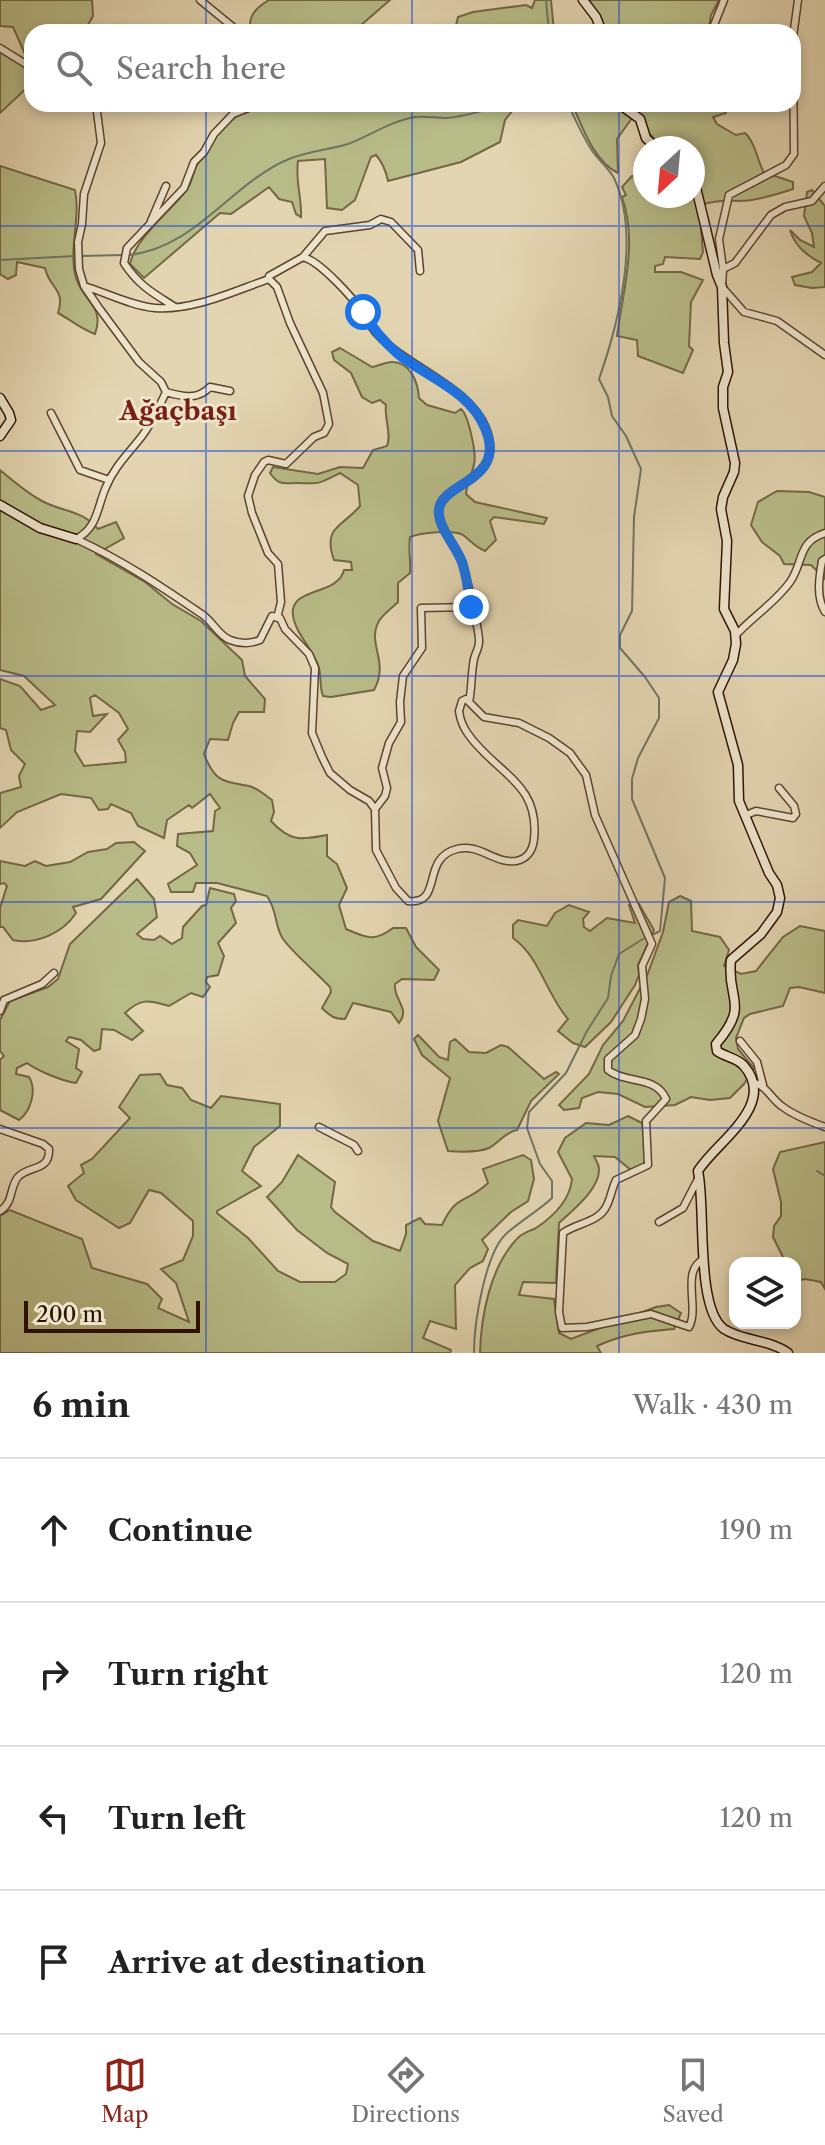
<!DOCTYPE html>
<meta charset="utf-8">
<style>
body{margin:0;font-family:"Libre Caslon Text",serif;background:#f2f2f2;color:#222}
.controls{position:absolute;right:24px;bottom:24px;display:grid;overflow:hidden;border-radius:16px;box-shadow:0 4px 12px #0003}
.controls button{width:72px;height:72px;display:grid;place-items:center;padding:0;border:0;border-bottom:2px solid #e0e0e0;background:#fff;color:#222;font:40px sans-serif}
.compass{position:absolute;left:633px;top:136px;width:72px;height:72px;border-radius:50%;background:#fff;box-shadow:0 4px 12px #0003;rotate:206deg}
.scale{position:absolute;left:24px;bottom:20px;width:176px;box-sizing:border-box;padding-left:8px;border:4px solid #311200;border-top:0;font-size:22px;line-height:28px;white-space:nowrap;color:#311200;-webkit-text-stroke:6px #ede4cc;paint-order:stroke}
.stop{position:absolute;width:24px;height:24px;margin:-18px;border:6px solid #1a73e8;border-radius:50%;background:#fff}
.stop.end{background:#1a73e8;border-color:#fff;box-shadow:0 2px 8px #0008}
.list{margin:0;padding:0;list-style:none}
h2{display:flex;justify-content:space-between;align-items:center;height:104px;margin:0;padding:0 32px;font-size:34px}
h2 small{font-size:26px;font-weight:400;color:#767676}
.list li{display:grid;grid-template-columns:52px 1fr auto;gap:24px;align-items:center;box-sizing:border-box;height:144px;padding:0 32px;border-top:2px solid #e0e0e0}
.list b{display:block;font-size:30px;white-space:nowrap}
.list em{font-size:26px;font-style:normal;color:#767676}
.icon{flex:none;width:44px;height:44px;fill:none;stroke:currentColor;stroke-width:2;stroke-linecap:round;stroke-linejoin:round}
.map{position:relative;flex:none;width:825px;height:1353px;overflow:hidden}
.search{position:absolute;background:#fff;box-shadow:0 4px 12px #0003;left:24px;right:24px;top:24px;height:88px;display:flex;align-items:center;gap:20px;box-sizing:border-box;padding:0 28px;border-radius:24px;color:#767676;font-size:30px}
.sheet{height:680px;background:#fff}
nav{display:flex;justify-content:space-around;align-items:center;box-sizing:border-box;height:112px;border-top:2px solid #e0e0e0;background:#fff;font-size:22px;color:#767676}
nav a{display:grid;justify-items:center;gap:4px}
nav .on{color:#8f2418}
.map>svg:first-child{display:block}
.green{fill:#b8bc88;stroke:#746744;stroke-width:2;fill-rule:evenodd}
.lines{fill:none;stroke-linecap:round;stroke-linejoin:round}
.stream{stroke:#6e7664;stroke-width:2}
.street-casing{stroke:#5e432c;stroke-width:9}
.secondary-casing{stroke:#311200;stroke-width:11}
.street{stroke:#ede4cc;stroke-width:6}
.secondary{stroke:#ede4cc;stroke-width:8}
.route{stroke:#1a73e8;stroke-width:10}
.grid{fill:none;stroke:#1d4ed8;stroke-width:2;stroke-opacity:0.55}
.labels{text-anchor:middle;stroke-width:6;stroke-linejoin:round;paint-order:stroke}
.quarter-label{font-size:26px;font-weight:bold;fill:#7a1f14;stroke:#ede4cc}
</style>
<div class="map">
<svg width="825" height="1353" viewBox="0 0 825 1353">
<rect width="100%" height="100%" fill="#e3d5b1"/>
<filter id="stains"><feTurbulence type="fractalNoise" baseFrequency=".0025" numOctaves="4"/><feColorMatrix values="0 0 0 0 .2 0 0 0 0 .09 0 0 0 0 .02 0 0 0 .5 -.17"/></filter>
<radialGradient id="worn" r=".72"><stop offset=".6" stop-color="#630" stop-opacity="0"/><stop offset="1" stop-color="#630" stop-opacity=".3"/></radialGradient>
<path class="green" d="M0 0H92L93 16 84 32H32V59L25 54 13 27 0 26Z
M269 0H390L353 32H251C247 16 256 8 269 0Z
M535 0H551L554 32H464L456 25 458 17 473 12 526 5 532 8Z
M587 0H719L711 15 708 32H606Z
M0 52 32 71V83L0 113Z
M267 104H534L517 105 505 120 500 142 461 162 388 181C386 171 383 163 376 155L371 157 355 200 342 210 327 208 325 159 298 161C295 180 302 198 301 217L296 214 292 202 279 199 269 187 231 214 220 213 144 278 130 264C135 239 169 212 186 191 192 184 193 171 198 163 207 148 219 130 233 119 242 111 255 108 267 104Z
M572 104H614L632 118 617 139 618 173C594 162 582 126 572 104Z
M627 104H724L726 113 713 117 717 124 736 135 745 133C756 143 758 164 766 177L775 176 793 182V189C778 194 756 201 740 201 726 200 713 201 699 205L703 252 700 259 665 257 663 264 655 266V272H681L703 280 691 302 689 346 693 350 683 373 638 356 637 340 617 336C623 290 638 242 622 197L626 195 622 187 632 176 642 180 645 179V196H693V148H662L648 132 644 119Z
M0 166 75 190C81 219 68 249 76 278 84 303 105 306 95 334 81 329 71 320 58 313 66 289 49 288 45 268L17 262 16 275 8 279 0 274Z
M812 190 825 206V287L812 288 795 285 792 277 812 272 821 263C806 255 795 246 790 230L800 240 814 247 812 233 804 216 807 192Z
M340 348 372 367C378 366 386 362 392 362 411 362 418 383 419 398L427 405 455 413 461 409C468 414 477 454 474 464 472 475 467 482 466 494L475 502 547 518 544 524 494 517 490 521 496 540 485 551C475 547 471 541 463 535 454 529 420 533 410 537 408 550 411 560 410 573L398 583V602C392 608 383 614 379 621 366 644 390 661 374 690L331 697 323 696C319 686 322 675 318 665 312 648 295 633 293 615 289 587 338 596 344 570H352L351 562 334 560C322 526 343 527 360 506L358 485 340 473C319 484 320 484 297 483 284 483 279 486 270 473L273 467 318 474 340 467 363 468 373 450 387 446C392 435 384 418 386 405L380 400 372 403 362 397 351 373 334 360 332 352Z
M0 470C13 481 27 493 42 501 62 512 82 510 98 529L116 522 124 538 96 554 145 582 172 604 201 621 242 660 245 676 265 699 264 712H239L233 723 228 740 210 739 204 754C215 782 222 781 249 786 257 788 265 795 272 800L274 812 271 821C290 842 301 840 327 835V856L337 864 347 888 339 905 346 929C366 938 375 942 393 928H406L416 947 439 970 434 980 402 979 395 984C393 1000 411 1008 399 1023L391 1012 353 1003 345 1019C334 1019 330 1016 322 1008L331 992 330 987C317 973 293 953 283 939 274 925 278 912 267 896L217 883H196L193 892H171L168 884 197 865 190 853 177 846 178 834 213 831 215 811 220 808 210 794 192 808 189 805 167 820 164 838 138 826 131 813 111 804 108 809 99 810 91 798 61 794 17 812 0 828V793L21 787 19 776 25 764 11 750 6 730 0 728V679L20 686 41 710 55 705 24 676 0 670ZM95 695 119 713 128 729 118 740 125 752 126 762 84 766 75 751 77 731 90 732 107 714 93 716 90 698Z
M777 491 809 492 825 497V579L811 565 784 564 780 556 762 542 751 525 758 502Z
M134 842 145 851 101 899 73 907 76 913C63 933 36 945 13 940L3 927H0V908L7 886 4 883 0 884V861L25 866 35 861 46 866 70 862 88 852 107 849 116 843Z
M137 879 154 899 157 917 137 934 143 939 154 940 160 936 172 944 182 938 183 927 202 906 206 905 210 888 234 894 236 901 231 908 236 923 218 943 224 956 218 975 207 977 206 982 210 987 203 997 191 993 169 1006C148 1000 141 998 125 1013L143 1031 132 1040 114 1030 102 1029 100 1049 94 1051 81 1040 69 1037 66 1041 79 1049 76 1068 82 1072 76 1083C62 1081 38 1071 27 1063L17 1068 16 1074 29 1077C37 1090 31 1111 19 1120L0 1110V1060L4 1056 0 1051V1020L10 1001 48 987 58 979 70 944Z
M680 896 691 901 692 931 720 937 729 950 724 966 741 974 756 971 783 937 800 926 825 931V993L799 987 790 988 783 1006 750 1014 744 1018 736 1038 738 1049 754 1068 744 1084 730 1098 710 1100 691 1097 675 1105 645 1107 618 1094 598 1092 582 1098 579 1108 564 1110 559 1105 589 1074 603 1045 623 1021 648 973 663 932 669 902Z
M639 904 654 930 638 965 639 975 635 985 611 1022 585 1047 573 1043 558 1031 568 1019C546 994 540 957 513 938V925L518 920 547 926 555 913 569 905 589 912 583 919 584 927 590 931 607 918 635 923 629 905Z
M418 1035 439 1057 448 1060 450 1042 455 1039 469 1052 486 1053 501 1045 508 1047 544 1079 556 1072 559 1074 531 1101 517 1130C505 1132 499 1143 489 1148 477 1153 461 1152 448 1151L438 1121 450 1078 422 1055 414 1039Z
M160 1074 167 1085 182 1088 191 1100 211 1108 221 1096 280 1104V1126L254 1147 242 1171 261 1186 217 1211V1213L248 1238 278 1271 300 1282H335L346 1274 348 1264 327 1253 297 1230 267 1197 282 1182 298 1155 335 1182 331 1207 335 1212 373 1241 400 1251 406 1234V1225L420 1218 425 1224 442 1225C457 1193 466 1204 488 1183L483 1169 523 1155 531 1160 534 1179 528 1201 511 1212 482 1240 488 1249 483 1261 470 1268 455 1285 456 1329 430 1321 423 1338 451 1350 450 1353H0V1216L10 1210 82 1239 92 1268 147 1284 162 1299 158 1308 189 1322 176 1283 161 1269 183 1260 193 1236V1221L161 1193 149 1190 130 1223 119 1228 76 1200 68 1186 84 1173 81 1165 92 1159 130 1118 119 1107 140 1075Z
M628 1116 642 1123 646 1159 642 1166 631 1170 615 1157 594 1156C596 1161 599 1164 599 1169 600 1189 572 1211 559 1223L556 1283 523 1282 519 1295 554 1299 559 1333 571 1339 656 1307 669 1305 681 1313 674 1329C644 1332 626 1333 597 1346L601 1353H480C481 1316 490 1269 515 1241 521 1233 528 1232 536 1228 554 1216 570 1200 572 1179L558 1152 565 1138 586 1123 609 1125Z
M825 1142V1289L821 1282 805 1279 795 1281V1263H786L773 1237 774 1226 781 1216V1202L773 1169 780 1152Z"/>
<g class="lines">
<path class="stream" d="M546 0 549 32
M568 104C575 119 582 135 591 149 597 159 608 167 614 178 641 235 619 322 599 379L608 397 612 416 626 436 641 469 634 517 632 611 620 635V648L645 677 659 698V718L638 758 632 779V799L665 878 660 931 652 935
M129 255C196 248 231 183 289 159 308 151 328 150 348 144 370 136 392 120 416 117 426 116 436 118 446 118 466 117 487 109 506 104
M81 256 123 255
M0 260 75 256
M817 1171 825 1176
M474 1353C474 1324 485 1252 507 1233 522 1220 538 1211 552 1198V1181L540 1164 527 1128 529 1112 566 1073 587 1031 608 998 611 976 619 954 646 937"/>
<defs>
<path id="street" d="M200 0 239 32
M717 32 714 25 724 0
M793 37 798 0
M0 48 32 68
M793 56 794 154 786 165 729 195 719 239 723 269 722 287 744 312 777 321 825 355
M96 104 101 143 84 194 82 224 78 242 79 269 84 286 99 308 139 362 161 382 166 392C183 397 198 400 210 387L230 391
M151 221 166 186
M303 257 325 231 370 225 381 219 391 222 418 250 420 271
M723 269 735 263 771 215 785 207 812 201 825 186
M84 286C107 293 132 306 155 308 193 311 234 291 269 279
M175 307C153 293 139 286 124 263L127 248 184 188 194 162 204 152 214 134 233 114 258 104
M51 413 80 470 109 480
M76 539C122 560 162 587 203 615 213 622 218 635 230 640 240 644 250 644 260 640L272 616 280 618 285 629 309 654 315 668 312 733 322 757 330 773 350 790 369 801 375 809 376 850 396 888 408 901C444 905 420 858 457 849 479 843 495 864 516 861 527 859 533 850 534 839 540 782 495 773 468 734 463 727 460 719 459 711L462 701 466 699 484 717 519 723 549 738 570 753 586 775 595 815 652 944 642 966 645 999 641 1019 635 1035 608 1059V1070C625 1084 656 1075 666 1099L646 1121 648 1165 616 1180C612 1188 611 1197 607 1205 600 1222 577 1223 563 1233L559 1312 562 1328 587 1327 651 1314 689 1327C700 1307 680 1271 704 1259
M76 539C98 528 97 507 106 487 114 467 129 453 142 436 152 423 159 407 166 392
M825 559 822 561C819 578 816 597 825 612
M277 618 281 602 278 564 268 553 252 513 248 496 255 475 264 462 268 460 286 464 314 437 324 433 329 424 323 393 290 323 277 287 269 279V276L303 257C320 261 353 298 364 314 368 320 371 328 377 334 407 367 469 386 486 428 507 482 442 482 439 510 437 528 458 548 463 565 466 576 480 633 479 642 479 648 475 654 474 659 471 673 472 688 469 702
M735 636C752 617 775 603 790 582 804 562 797 542 825 533
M375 809 385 796 387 788 382 768 389 743 401 722 400 702 403 676 422 648 421 608 471 607
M746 815 756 811 793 818 796 814 794 806 779 788
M0 1011 4 1000 42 984 54 973
M740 1041 757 1062 763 1085
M753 1082C768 1087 771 1099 783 1107 795 1116 811 1122 825 1127
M319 1127 354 1145 358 1151
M0 1129 43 1144 49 1149C50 1172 29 1165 18 1177 9 1188 14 1202 0 1211
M659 1222 683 1208 698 1179"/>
<path id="secondary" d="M583 0 596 17 602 32
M619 104 640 119 646 138 656 148
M693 175 717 275 722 287 724 343 728 372 723 387V408L735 463 734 472 723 497 721 509 727 541 724 609 735 631 736 644 733 660 718 692 738 765 739 801 769 873 777 885 780 898 777 912 761 934 731 960C726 1000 751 1003 716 1044L717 1051C725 1057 738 1058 744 1066 778 1105 716 1142 698 1171 706 1206 695 1308 724 1329 742 1341 769 1339 788 1353
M0 398 9 413 11 420 0 436
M0 505 40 528 76 539"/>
</defs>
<use href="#street" class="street-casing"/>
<use href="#secondary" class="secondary-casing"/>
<use href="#street" class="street"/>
<use href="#secondary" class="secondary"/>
</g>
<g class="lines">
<path class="route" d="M363 312C373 329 383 341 398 354 427 377 470 391 485 428 508 481 442 482 439 509 437 528 458 547 463 565 467 579 469 593 471 607"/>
</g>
<path class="grid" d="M206 0V32M412 0V32M619 0V32M206 104V1353M412 104V1353M619 104V1353M0 226H825M0 451H825M0 676H825M0 902H825M0 1128H825"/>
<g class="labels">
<g class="quarter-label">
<text x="178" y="420">Ağaçbaşı</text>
</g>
</g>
<rect width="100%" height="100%" filter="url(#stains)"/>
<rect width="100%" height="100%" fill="url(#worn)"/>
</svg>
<div class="controls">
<button><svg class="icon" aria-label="layers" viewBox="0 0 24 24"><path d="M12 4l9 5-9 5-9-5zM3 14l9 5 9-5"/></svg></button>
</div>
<svg class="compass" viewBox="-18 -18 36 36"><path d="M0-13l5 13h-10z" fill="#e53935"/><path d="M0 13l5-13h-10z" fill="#767676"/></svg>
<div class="scale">200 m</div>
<div class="stop" style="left:363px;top:312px"></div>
<div class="stop end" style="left:471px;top:607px"></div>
<div class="search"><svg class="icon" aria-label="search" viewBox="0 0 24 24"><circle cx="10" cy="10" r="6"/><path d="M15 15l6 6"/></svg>Search here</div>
</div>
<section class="sheet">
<h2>6 min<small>Walk · 430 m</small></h2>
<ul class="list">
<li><svg class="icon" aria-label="ahead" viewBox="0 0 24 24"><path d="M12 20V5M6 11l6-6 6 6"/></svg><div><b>Continue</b></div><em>190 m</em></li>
<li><svg class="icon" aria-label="right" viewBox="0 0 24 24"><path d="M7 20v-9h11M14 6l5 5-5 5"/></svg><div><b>Turn right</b></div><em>120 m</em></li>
<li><svg class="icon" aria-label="left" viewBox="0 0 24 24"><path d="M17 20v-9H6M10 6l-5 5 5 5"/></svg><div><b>Turn left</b></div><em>120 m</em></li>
<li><svg class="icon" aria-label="arrive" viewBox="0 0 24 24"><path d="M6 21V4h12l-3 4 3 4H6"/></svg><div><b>Arrive at destination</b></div></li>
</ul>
</section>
<nav>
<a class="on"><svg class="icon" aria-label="map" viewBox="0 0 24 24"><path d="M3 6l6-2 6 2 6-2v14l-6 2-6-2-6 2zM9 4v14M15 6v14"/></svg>Map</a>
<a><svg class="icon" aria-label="directions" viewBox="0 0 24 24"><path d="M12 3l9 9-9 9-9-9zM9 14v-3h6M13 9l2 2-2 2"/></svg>Directions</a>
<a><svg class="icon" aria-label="saved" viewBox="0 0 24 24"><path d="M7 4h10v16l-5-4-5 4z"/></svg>Saved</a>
</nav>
